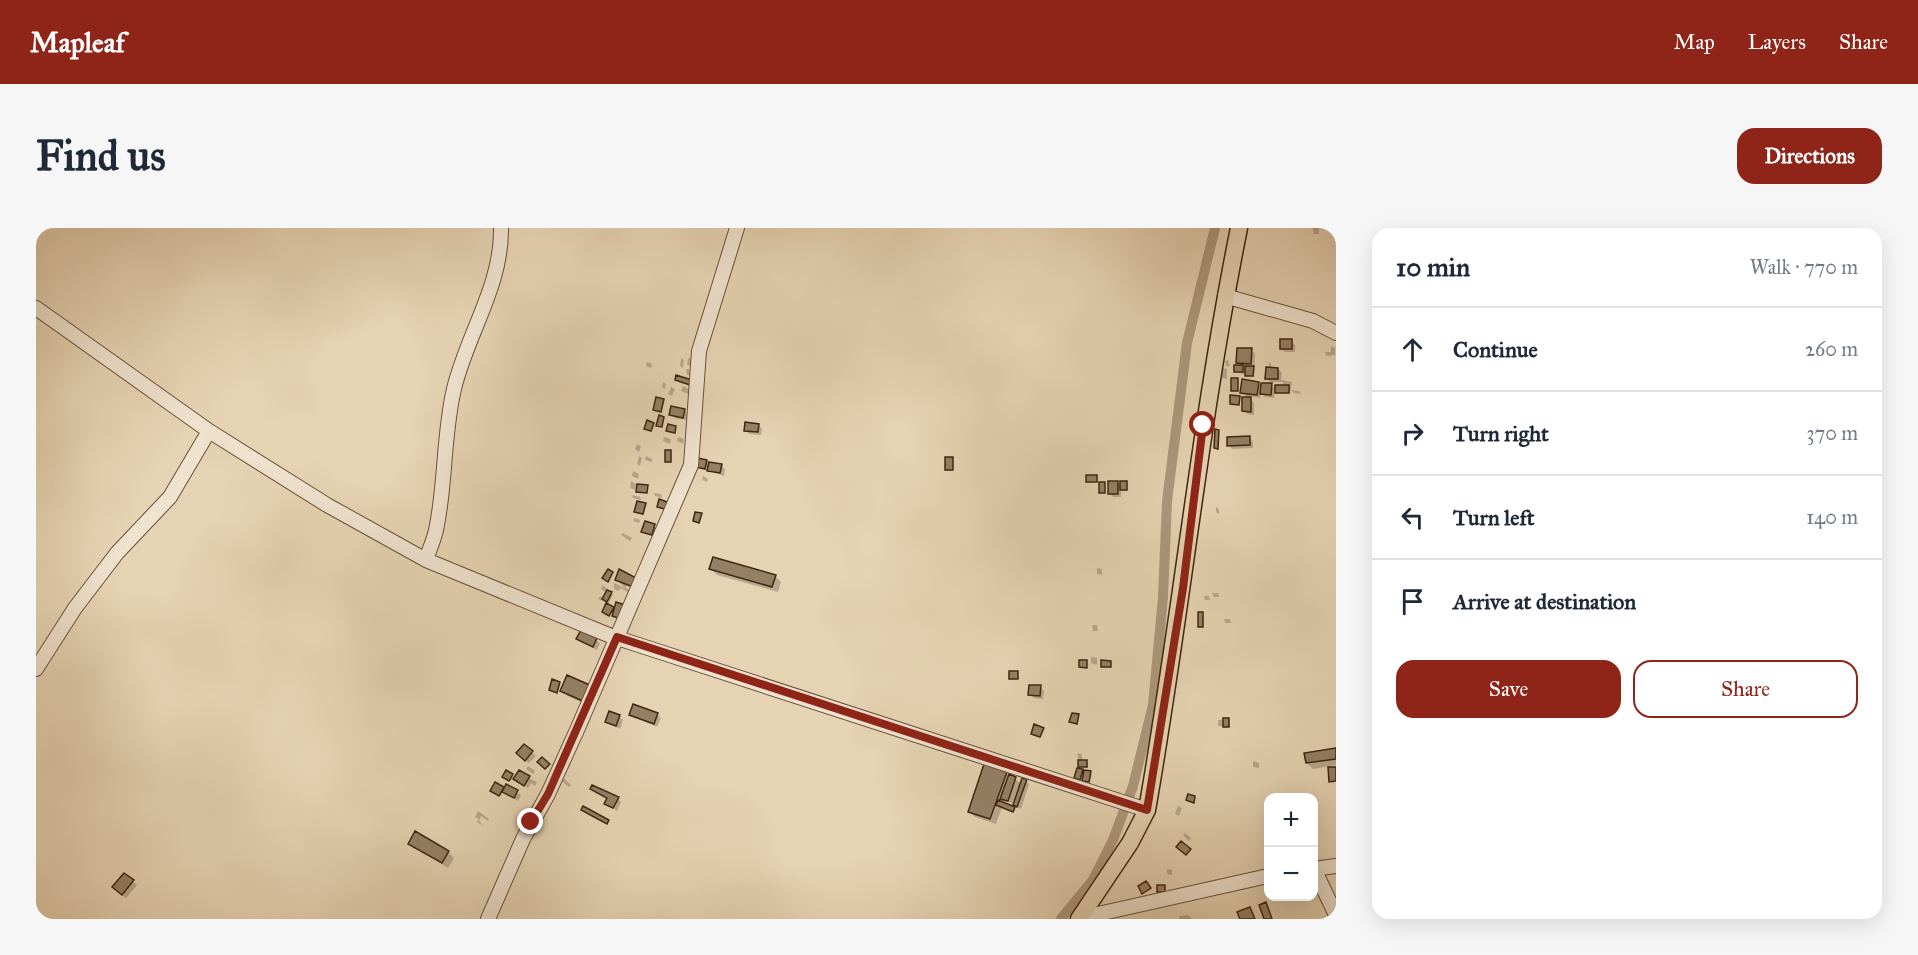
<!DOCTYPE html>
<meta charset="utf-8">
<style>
body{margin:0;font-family:"IM FELL Great Primer",serif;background:#f6f6f7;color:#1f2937}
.controls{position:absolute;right:18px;bottom:18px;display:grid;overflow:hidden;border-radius:12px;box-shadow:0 6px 24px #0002}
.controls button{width:54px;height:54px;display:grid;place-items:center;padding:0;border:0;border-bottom:2px solid #e0e1e3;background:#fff;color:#1f2937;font:30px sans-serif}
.stop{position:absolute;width:18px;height:18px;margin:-14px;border:4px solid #8f2418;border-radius:50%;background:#fff}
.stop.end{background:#8f2418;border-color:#fff;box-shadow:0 2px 6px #0008}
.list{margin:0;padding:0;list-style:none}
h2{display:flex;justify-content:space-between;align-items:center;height:78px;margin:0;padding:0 24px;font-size:26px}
h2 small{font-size:20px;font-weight:400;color:#747a83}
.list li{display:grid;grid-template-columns:39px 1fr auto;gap:18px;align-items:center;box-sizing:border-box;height:84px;padding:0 24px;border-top:2px solid #e0e1e3}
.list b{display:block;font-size:22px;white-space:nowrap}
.list em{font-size:20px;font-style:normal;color:#747a83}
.actions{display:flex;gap:12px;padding:18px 24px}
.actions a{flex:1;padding:14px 0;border:2px solid #8f2418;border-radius:18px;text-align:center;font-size:21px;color:#8f2418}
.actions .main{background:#8f2418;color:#fff}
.icon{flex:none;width:33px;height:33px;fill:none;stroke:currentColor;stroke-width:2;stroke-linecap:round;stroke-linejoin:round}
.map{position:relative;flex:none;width:1300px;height:691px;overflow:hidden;border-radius:18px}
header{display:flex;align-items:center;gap:36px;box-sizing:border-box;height:84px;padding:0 30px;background:#8f2418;color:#fff}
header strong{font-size:28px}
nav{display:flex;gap:33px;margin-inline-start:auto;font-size:21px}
.intro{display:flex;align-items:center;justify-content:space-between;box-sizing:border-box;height:144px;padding:0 36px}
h1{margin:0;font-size:42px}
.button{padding:15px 27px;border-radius:18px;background:#8f2418;color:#fff;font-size:21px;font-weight:700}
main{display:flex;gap:36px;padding:0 36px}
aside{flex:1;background:#fff;border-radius:18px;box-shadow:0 6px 24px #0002}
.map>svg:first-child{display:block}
.shadow{fill:#0003}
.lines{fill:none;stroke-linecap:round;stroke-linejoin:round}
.canal{stroke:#ad987c;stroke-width:10}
.building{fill:#958065;stroke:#3e2611;stroke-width:1.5}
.minor-casing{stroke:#68513a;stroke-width:16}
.major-casing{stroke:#3e2611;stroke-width:19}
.minor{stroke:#efe2ce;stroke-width:14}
.major{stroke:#e6d3b3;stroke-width:16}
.route{stroke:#8f2418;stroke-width:8}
</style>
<header>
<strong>Mapleaf</strong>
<nav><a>Map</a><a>Layers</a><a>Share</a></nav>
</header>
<div class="intro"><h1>Find us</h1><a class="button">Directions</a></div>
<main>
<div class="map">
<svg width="1300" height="691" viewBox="0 0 1300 691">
<rect width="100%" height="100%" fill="#e6d3b3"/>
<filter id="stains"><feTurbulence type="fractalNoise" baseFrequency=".00333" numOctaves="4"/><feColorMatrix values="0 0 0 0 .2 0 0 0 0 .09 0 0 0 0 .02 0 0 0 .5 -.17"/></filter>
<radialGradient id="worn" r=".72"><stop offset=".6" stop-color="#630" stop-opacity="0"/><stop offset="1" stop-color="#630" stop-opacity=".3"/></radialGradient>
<path class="shadow" d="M1276 0H1283V6H1278Z
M1255 113 1259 117V124H1249L1245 121Z
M1295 118 1299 120V127L1290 128 1289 124H1295Z
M1215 122 1219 125 1218 149 1199 144 1206 139 1202 135Z
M645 130 648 132 647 140 644 138Z
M652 130 659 131V139L651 137Z
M1189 133 1192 132 1194 138H1190Z
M1230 133 1235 135V141H1242L1246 145 1245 152 1256 154 1254 165H1242L1239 162 1238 170 1229 169 1225 165 1224 170 1212 168 1218 175V187L1211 186 1207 182 1213 171 1206 164 1222 155 1226 159 1235 157 1241 162 1247 159V154H1234L1231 150 1233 141 1230 138H1233V135Z
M611 134 616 136 615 140 610 138Z
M1186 140 1191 141V151L1185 150Z
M650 141 661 143V148L651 147Z
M627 154 630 156 629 161 626 159Z
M647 158 653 161 652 166 645 163Z
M635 159 639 161 636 168 632 166Z
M1255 162 1263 163 1265 166 1258 165Z
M627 173 626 185 620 183 618 182Z
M648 182 652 186 651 192 639 190 635 186Z
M722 197 726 201 725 207 713 206 710 202Z
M628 209 635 211 634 216 627 213Z
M642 209 648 211 647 216 641 213Z
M1213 210 1217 214V220L1196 221 1193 217Z
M601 216 605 218 603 224 599 221Z
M603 228 606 230 604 238 601 236Z
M610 228 616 231V234L609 232Z
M671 233 685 237 689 241 688 248 662 239Z
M597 243 603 246 602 251 596 248Z
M667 248 672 251 671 254 666 252Z
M595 253 600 256 599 262 594 260Z
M1081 254 1086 258 1090 255 1092 263H1085V269H1077L1074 266Z
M618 265 625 266 626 270 619 268Z
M596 267 604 269 605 272 597 270Z
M1180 279 1183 281V286L1180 284Z
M598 290 604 292 603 295 597 293Z
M618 298 622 301 620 310 607 303Z
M587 305 596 310 594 313 585 307Z
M1061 340 1066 341V347L1061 346Z
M675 341 739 348 745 354 742 364 681 347Z
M580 351 603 353 604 363 591 358 590 360 600 365V368L584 360 583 363 578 361V355L589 360Z
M567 357 577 367 573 375 562 371 564 368 569 370 571 365 565 361Z
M1176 365H1182L1183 369H1178Z
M1168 368H1173L1174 372H1169Z
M1188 391H1194L1195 395H1189Z
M1056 397H1061L1062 403H1057Z
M542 411 560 412 564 415 561 422Z
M1055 429 1061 430V437L1055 435Z
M532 449 555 479 532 468 526 462Z
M1004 459 1008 463 1007 471 998 470 994 467Z
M621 486 625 490 621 499 595 487Z
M583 488 587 492 584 501 571 494Z
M1193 491 1194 499 1182 498V492Z
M1300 522V537L1277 541 1271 535 1270 527Z
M496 524 500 528 493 535 486 529Z
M1041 525 1046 526V534L1052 535V540L1044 539Z
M1217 533 1223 535V540L1217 539Z
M492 538 499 543 497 546 490 541Z
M1046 543 1056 546 1054 555 1041 551Z
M970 545 986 556 990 553 993 556 985 581 976 575 965 572 964 574 980 581 978 584 966 579 960 596 939 589 933 583Z
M476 547 479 551 493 550 501 554 499 558 495 555 492 560 483 555 477 549 475 553 469 550Z
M524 547 535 557 533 559 522 550Z
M467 560 481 564 485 567 482 573 467 563 465 568 458 564Z
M556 561 582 571 585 574 581 583 570 576 573 571Z
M1142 578 1146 580 1143 588 1139 586Z
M442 583 453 591 452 593 445 588 443 593 449 599 441 594 443 591 439 589Z
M1149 605 1155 610 1153 613 1147 607Z
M373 615 412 624 418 630 412 640Z
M1131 641 1136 642V647L1131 646Z
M88 647 101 657 90 670 82 663Z
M1152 687 1156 691H1144L1143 688Z"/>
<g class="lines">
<path class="canal" d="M1025 691 1057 652 1077 612 1097 558 1117 477 1127 369 1131 273 1151 115 1179 0"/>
</g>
<path class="building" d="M1244 111H1256V121H1244Z
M1201 120H1216L1215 136 1200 135Z
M1198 137H1207V144H1198Z
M1209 138H1218L1217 148H1209Z
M1230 139 1242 140V151H1229Z
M640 147 656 152 654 157 639 152Z
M1195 150H1202V163H1195Z
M1206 151 1223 154 1221 167 1204 165Z
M1225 155H1236L1235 167 1224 166Z
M1239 157H1253V165H1239Z
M1194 167 1204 168 1203 177 1194 176Z
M620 169 628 171 625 184 617 182Z
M1206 169H1215V184L1206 183Z
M635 178 649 181 647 190 633 187Z
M623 187 628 189 626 199 620 198Z
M611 192 618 195 615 203 608 201Z
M709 194 723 196 722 204 708 203Z
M632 196 640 198 639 205 630 203Z
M1179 201 1183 202 1182 221 1178 220Z
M1214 208V217L1191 218V209Z
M629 222H635V234H629Z
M909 229H917V242H909Z
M662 230 671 232 669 241 660 239Z
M673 234 686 236 684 245 671 243Z
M1050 247H1061V254H1050Z
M1072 253H1082V266H1072Z
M1084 253H1091V262H1084Z
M1063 254H1069V265H1063Z
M601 256 612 257 611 265 600 264Z
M623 271 634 275 632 282 621 279Z
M601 273 610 275 607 286 598 284Z
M659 284 666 285 663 295 657 293Z
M609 293 619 296 616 307 605 304Z
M677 329 740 347 736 359 673 341Z
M572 341 577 344 572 354 566 350Z
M583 341 604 352 600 360 579 352Z
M571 362 576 364 571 374 566 371Z
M580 374 593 378 588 392 576 388Z
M570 375 578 379 573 388 566 384Z
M1162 384H1167V399H1162Z
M545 402 561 410 557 419 540 411Z
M1043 432H1051V440L1043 439Z
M1065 432 1075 433V439H1065Z
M973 443H982V451H973Z
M531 447 556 458 549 474 524 463Z
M516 451 524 454 521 465 513 462Z
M993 457H1005L1004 468 992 467Z
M597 476 622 485 618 496 593 487Z
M573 483 584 487 580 498 569 494Z
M1036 485 1043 486 1041 496 1033 494Z
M1187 490H1193V499H1187Z
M998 496 1008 500 1004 509 995 506Z
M488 516 497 523 489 533 480 525Z
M1300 520V531L1270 535 1268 525Z
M506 529 514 536 509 541 501 534Z
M1042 532H1051V539H1042Z
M948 536 971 544 954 591 932 584Z
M1292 539H1300V553L1293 554Z
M1041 540 1047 541 1044 552 1038 550Z
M470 542 477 546 473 553 466 549Z
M483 542 494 548 488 558 477 551Z
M1048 542 1055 543 1053 554 1046 553Z
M973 546 980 549 972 573 964 571Z
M986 550 991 551 981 579 977 577Z
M459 554 468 559 463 568 454 563Z
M470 556 482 562 478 570 466 564Z
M556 557 583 569 577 580 568 576 571 570 554 561Z
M1152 566 1159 568 1158 575 1150 572Z
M962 572 979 579 977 584 960 577Z
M547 578 573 592 571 596 545 582Z
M379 603 413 623 406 635 372 616Z
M1145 613 1155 621 1150 627 1140 619Z
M88 645 98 652 86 667 76 659Z
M1110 653 1115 660 1106 666 1102 658Z
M1121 657H1129V664H1121Z
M1230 674 1236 691H1228L1223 677Z
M1214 679 1219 691H1204L1201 684Z"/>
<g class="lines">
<defs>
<path id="minor" d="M1189 68 1277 93 1300 105
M0 80 173 203 291 277 390 332 575 408 1111 582
M390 332C393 322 398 312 400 302 410 256 407 207 418 161 431 106 466 58 465 0
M0 441 39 380 81 325 134 269 173 203
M1300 638 1278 641 1300 687
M1044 690 1232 648
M452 691 487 611 512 566 541 502 655 237 663 123 701 0"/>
<path id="major" d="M1043 691 1094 615 1111 582C1145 389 1164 193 1203 0"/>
</defs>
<use href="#minor" class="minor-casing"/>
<use href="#major" class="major-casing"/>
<use href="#minor" class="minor"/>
<use href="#major" class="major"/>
</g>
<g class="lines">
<path class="route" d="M495 594 512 566 581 409 1111 582 1147 360 1167 197"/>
</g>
<rect width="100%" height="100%" filter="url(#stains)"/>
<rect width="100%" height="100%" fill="url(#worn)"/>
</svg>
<div class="controls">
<button>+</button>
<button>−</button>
</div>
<div class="stop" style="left:1167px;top:197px"></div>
<div class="stop end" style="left:495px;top:594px"></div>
</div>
<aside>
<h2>10 min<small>Walk · 770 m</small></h2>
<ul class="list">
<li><svg class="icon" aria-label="ahead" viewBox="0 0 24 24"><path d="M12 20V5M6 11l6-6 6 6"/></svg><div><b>Continue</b></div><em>260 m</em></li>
<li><svg class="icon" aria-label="right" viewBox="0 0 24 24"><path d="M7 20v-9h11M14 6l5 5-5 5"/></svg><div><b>Turn right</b></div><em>370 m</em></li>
<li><svg class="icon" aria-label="left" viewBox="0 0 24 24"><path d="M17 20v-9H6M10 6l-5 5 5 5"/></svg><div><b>Turn left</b></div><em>140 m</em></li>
<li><svg class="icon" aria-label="arrive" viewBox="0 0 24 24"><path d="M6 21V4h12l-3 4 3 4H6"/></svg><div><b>Arrive at destination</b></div></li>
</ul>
<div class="actions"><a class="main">Save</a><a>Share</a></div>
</aside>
</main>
